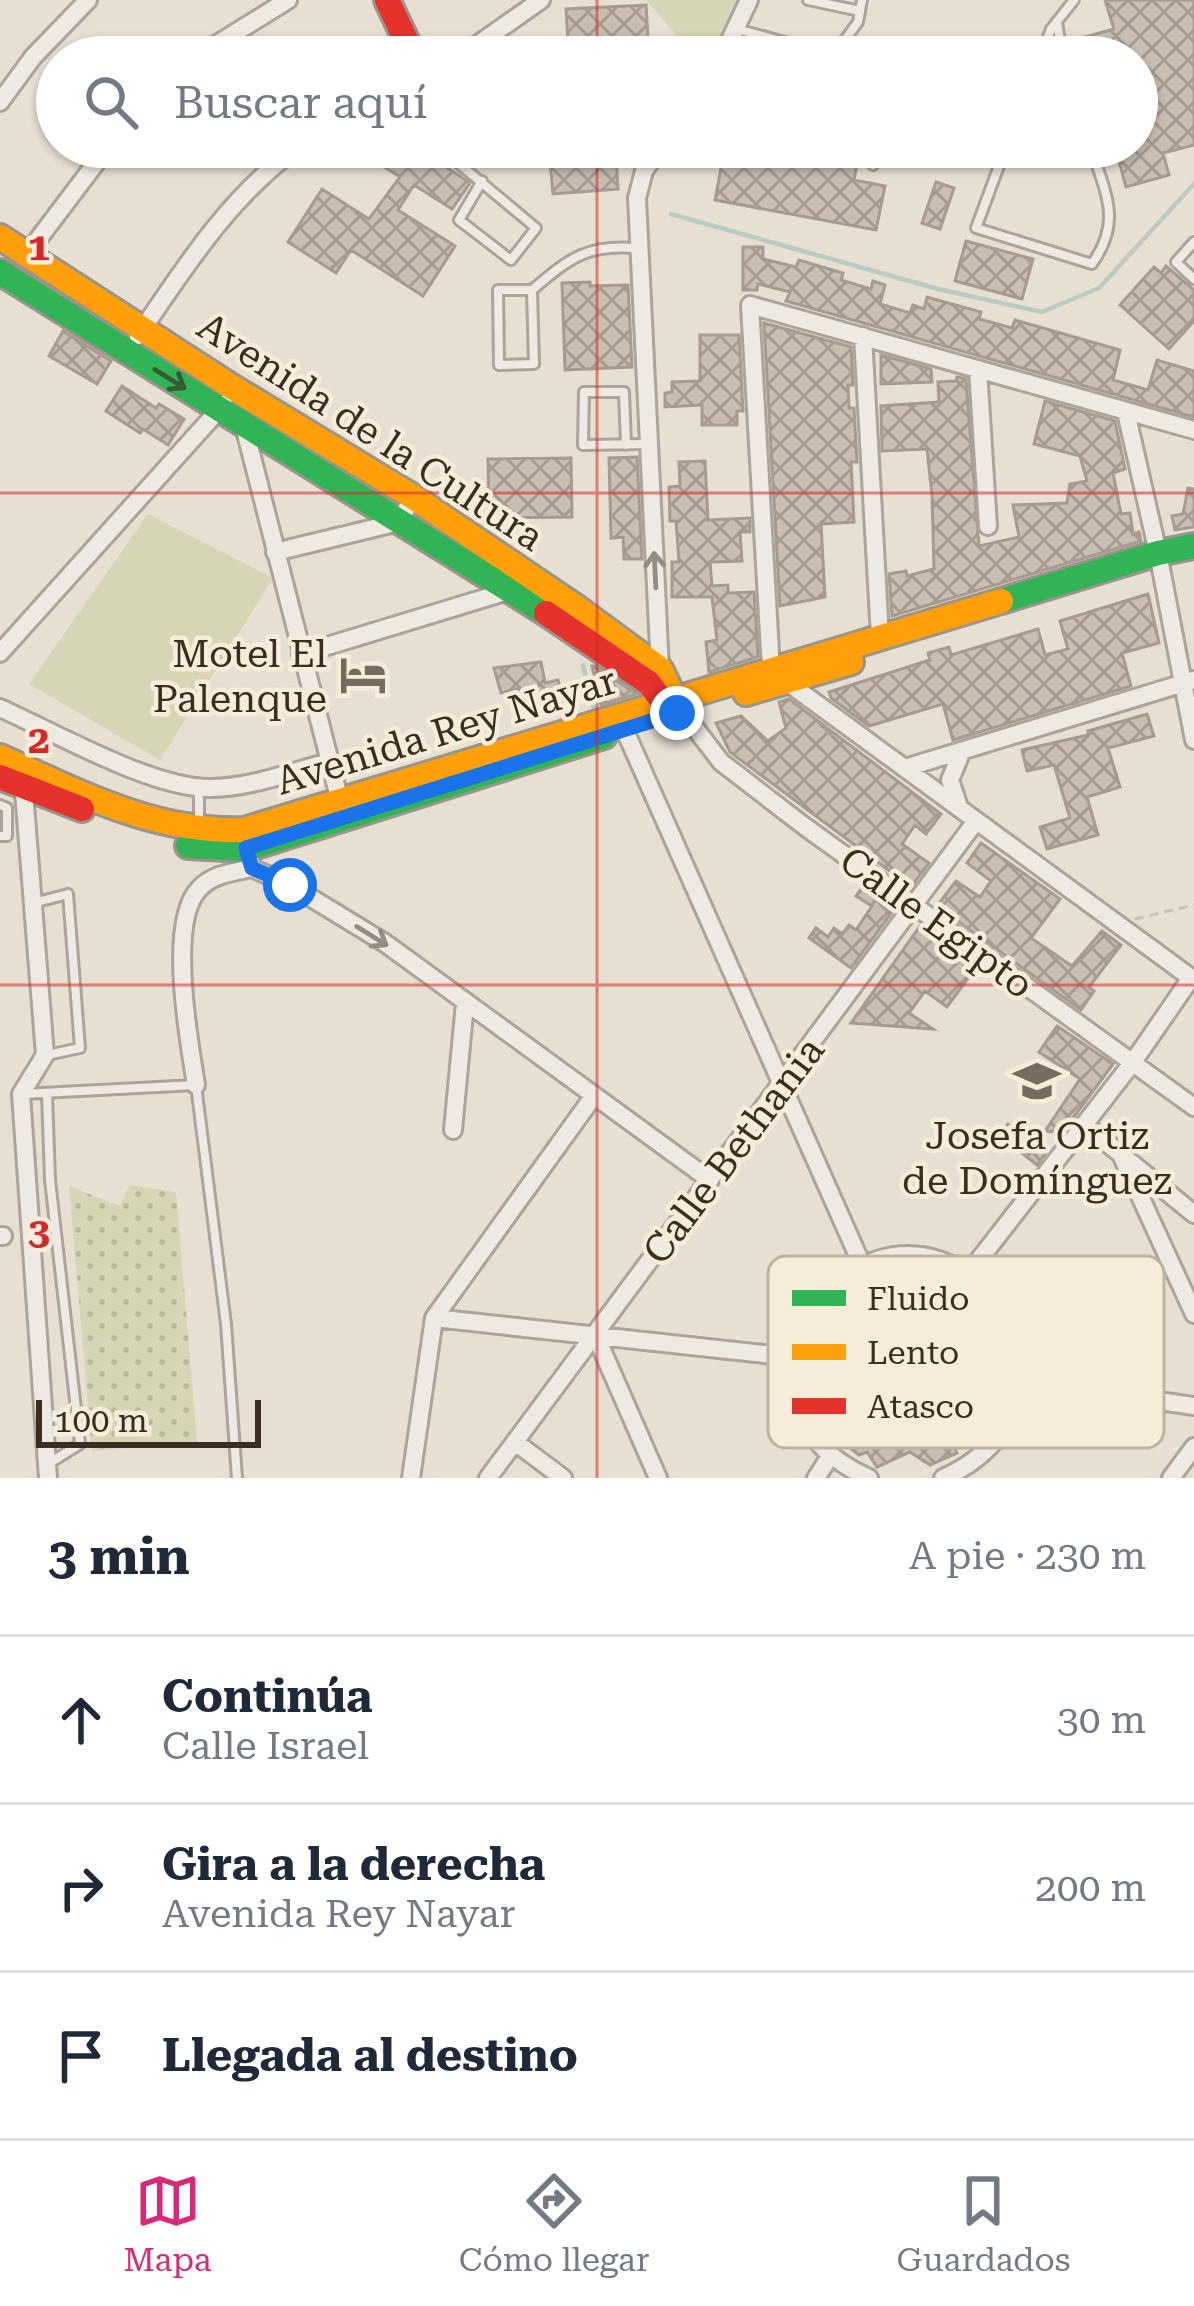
<!DOCTYPE html>
<html lang="es">
<meta charset="utf-8">
<style>
body{margin:0;font-family:"Roboto Serif",serif;background:#f6f6f7;color:#1f2937}
.scale{position:absolute;left:36px;bottom:30px;width:225px;box-sizing:border-box;padding-left:12px;border:6px solid #3b2d21;border-top:0;font-size:33px;line-height:42px;white-space:nowrap;color:#3b2d21;-webkit-text-stroke:9px #f5ecd9;paint-order:stroke}
.stop{position:absolute;width:36px;height:36px;margin:-27px;border:9px solid #1a73e8;border-radius:50%;background:#fff}
.stop.end{background:#1a73e8;border-color:#fff;box-shadow:0 3px 12px #0008}
.list{margin:0;padding:0;list-style:none}
h2{display:flex;justify-content:space-between;align-items:center;height:156px;margin:0;padding:0 48px;font-size:51px}
h2 small{font-size:39px;font-weight:400;color:#747a83}
.list li{display:grid;grid-template-columns:78px 1fr auto;gap:36px;align-items:center;box-sizing:border-box;height:168px;padding:0 48px;border-top:3px solid #e0e1e3}
.list b{display:block;font-size:45px;white-space:nowrap}
.list p{margin:0;font-size:39px;white-space:nowrap;color:#747a83}
.list em{font-size:39px;font-style:normal;color:#747a83}
.icon{flex:none;width:66px;height:66px;fill:none;stroke:currentColor;stroke-width:2;stroke-linecap:round;stroke-linejoin:round}
.map{position:relative;flex:none;width:1194px;height:1478px;overflow:hidden}
.search{position:absolute;background:#fff;box-shadow:0 3px 9px #0004;left:36px;right:36px;top:36px;height:132px;display:flex;align-items:center;gap:30px;box-sizing:border-box;padding:0 42px;border-radius:66px;color:#747a83;font-size:45px}
.sheet{height:660px;background:#fff}
nav{display:flex;justify-content:space-around;align-items:center;box-sizing:border-box;height:168px;border-top:3px solid #e0e1e3;background:#fff;font-size:33px;color:#747a83}
nav a{display:grid;justify-items:center;gap:6px}
nav .on{color:#db2777}
.map>svg:first-child{display:block}
.green{fill:url(#green-dots)}
.pitch{fill:#d6d5b5}
.lines{fill:none;stroke-linecap:round;stroke-linejoin:round}
.stream{stroke:#bccbc2;stroke-width:4.5}
.building{fill:url(#building-cross-hatch);stroke:#a79b91;stroke-width:3}
.lane-casing{stroke:#aca49a;stroke-width:14}
.street-casing{stroke:#aca49a;stroke-width:22}
.fast-casing{stroke:#9b948a;stroke-width:30}
.slow-casing{stroke:#9b948a;stroke-width:30}
.jam-casing{stroke:#9b948a;stroke-width:30}
.path{stroke:#c7c1b9;stroke-width:3;stroke-dasharray:9 6;stroke-linecap:butt}
.lane{stroke:#eeeae3;stroke-width:8}
.street{stroke:#eeeae3;stroke-width:16}
.fast{stroke:#30b455;stroke-width:24}
.slow{stroke:#ff9f0a;stroke-width:24}
.jam{stroke:#e5322d;stroke-width:24}
.oneway{stroke:#375c33}
.oneway2{stroke:#948c82}
.route{stroke:#1a73e8;stroke-width:15}
.grid{fill:none;stroke:#d62828;stroke-width:3;stroke-opacity:0.55}
.labels{text-anchor:middle;stroke-width:9;stroke-linejoin:round;paint-order:stroke}
.street-label{font-size:39px;fill:#3b2d21;stroke:#f5ecd9}
.poi-label{font-size:39px;fill:#3b2d21;stroke:#f5ecd9;text-anchor:end}
.key{fill:#f5ecd9;stroke:#bdb3a2;stroke-width:3}
.key-label{font-size:33px;fill:#3b2d21}
.grid-label{font-size:39px;text-anchor:middle;font-weight:bold;fill:#d62828;stroke:#f5ecd9;stroke-width:9;stroke-linejoin:round;paint-order:stroke}
</style>
<div class="map">
<svg width="1194" height="1478" viewBox="0 0 1194 1478">
<defs>
<pattern id="green-dots" width="8" height="8" patternUnits="userSpaceOnUse" patternTransform="scale(3)"><rect width="8" height="8" fill="#d6d5b5"/><path d="M2 2h.1M6 6h.1" fill="none" stroke="#b9b79b" stroke-width="1.8" stroke-linecap="round"/></pattern>
<pattern id="building-cross-hatch" width="8" height="8" patternUnits="userSpaceOnUse" patternTransform="scale(3)"><rect width="8" height="8" fill="#cabeb3"/><path d="M0 0l8 8M0 8l8-8" fill="none" stroke="#a59b91"/></pattern>
</defs>
<rect width="100%" height="100%" fill="#e6dfd2"/>
<path class="green" d="M130 1185 176 1192 197 1442 92 1451 69 1186 120 1206Z"/>
<path class="pitch" d="M646 0H737L711 57H695Z
M148 514 273 578 160 760 29 684Z"/>
<g class="lines">
<path class="stream" d="M671 214 938 289 1042 312 1099 288 1194 184
M583 665 594 711"/>
</g>
<path class="building" d="M1105 0H1194V145L1163 153 1169 175 1126 187 1115 147H1137V57H1091L1085 37 1114 29Z
M646 5 648 37 583 41 584 57H569L566 9Z
M379 147H416L470 183 452 209 414 185 398 210 455 246 423 296 351 250 336 273 288 242 322 189 369 219 400 177 372 159Z
M725 147H860L854 180 885 186 876 230 715 200Z
M616 156 618 189 553 194 550 161Z
M936 182 954 188 940 229 922 223Z
M966 241 1033 259 1022 299 955 281Z
M743 247H763V259L796 267 799 260 843 273 841 280 871 289 873 281 885 285 880 304 910 313 913 305 924 309 927 297 981 312 979 319 1012 328 1015 320 1120 350 1113 380 1148 390 1157 360 1194 371V417L786 301 790 292 758 284 757 290H743Z
M1166 266 1194 290V321L1169 349 1120 305 1154 267 1161 273Z
M590 282V286L628 285 632 367 565 370 562 283Z
M764 323 851 347 853 385H848L849 408H854L857 462H851L854 522 821 524 825 597 780 606Z
M63 331 111 361 97 384 49 356Z
M700 335H739L743 411H737V425H702V405L665 407V393L672 392V382L700 381Z
M881 355 931 369 932 382 881 384Z
M957 377 966 379 979 546 1019 537 1013 505 1067 503 1070 484 1087 481 1080 456 1034 444 1045 401 1115 421 1125 469 1113 473 1121 514 1130 513 1133 534 1139 532 1141 541 892 616 889 574 906 571 907 576 934 569 932 495 927 449 882 451 881 406 939 402 938 382 956 381Z
M122 386 156 408 159 404 184 419 168 445 143 429 140 433 106 411Z
M637 457 642 559H624L623 537 611 538 609 458Z
M571 458 572 517 489 518 488 459Z
M705 461 708 520 750 518V532H740L742 561 710 562 712 586 728 585V593L754 592 758 657 709 672 706 642 717 640 712 597H672V562H679L676 521H670L669 487 680 486 679 462Z
M1188 488 1194 489V527L1175 530 1172 516 1183 514Z
M1148 594 1159 643 1122 653 1131 686 953 740 943 704 869 726 831 698 829 692 930 660 928 653 949 647 951 655 1038 629 1045 655 1068 649 1060 621Z
M541 662 545 683 558 680 565 708 526 717 519 688 501 693 494 668Z
M592 666H595L636 694 601 705Z
M789 699 941 814 926 834 915 825 902 844 929 863 911 887 730 752 716 723 741 716 768 741 786 728 779 702Z
M1147 714 1154 736 1108 748 1120 787 1087 797 1098 835 1047 849 1040 827 1070 818 1054 765 1027 771 1022 750 1088 735V731Z
M981 843 1060 899 1031 938 1072 966 1102 931 1121 945 1089 987 1094 991 1081 1010 937 906 956 881 980 897 991 881 967 863Z
M863 886 895 908 851 968 809 938 816 928 828 937 834 928 842 934 849 925 856 930 872 906 856 896Z
M920 926 977 966 947 1007 925 991 909 1013 933 1029 851 1023Z
M1057 1026 1113 1064 1062 1133 1045 1131 1080 1079 1039 1052Z
M1008 1124 1046 1153 1037 1165 999 1135Z
M926 1348 945 1390 994 1369 1000 1383 994 1385 995 1391 983 1415 987 1422 976 1427 971 1446 953 1442 957 1453 930 1465 910 1452 877 1467 867 1452 859 1455 835 1436 896 1414 880 1376 892 1371 889 1364Z"/>
<g class="lines">
<defs>
<path id="lane" d="M808 0 860 11
M1057 23 1063 57
M737 29 839 57
M833 56 858 22 862 0
M1040 57 1051 29 1074 0
M439 147 536 228 511 260 459 220 482 181
M1006 147 976 228 1092 264C1123 220 1105 194 1091 147
M873 165 889 147
M1194 242 1176 262 1194 279
M532 290 534 364 499 365 498 290H532C570 258 586 244 637 248
M626 445 624 392H584L583 445 648 444
M0 805 7 808V836H0
M199 822V789
M33 903 68 894 80 1048 47 1055
M22 1094 196 1085 226 1324 237 1478
M47 1094 50 1180 80 1444 48 1464"/>
<path id="street" d="M196 57 288 0
M460 57 541 0
M722 57 749 0
M0 102 33 57 88 0
M27 254 108 147
M138 336C184 268 230 196 298 147
M863 336 880 637
M978 369 988 526
M1126 412 1158 553 1194 740
M243 422 342 809
M275 552 399 522 413 497
M0 653 224 404
M301 654 508 591 509 586
M771 669 750 305 1194 430
M657 673 660 669 637 198 644 171 661 147
M787 682 1194 980
M0 708C56 733 151 788 210 788 249 788 291 772 329 762
M677 713 692 724 721 762 804 826 1194 1107
M618 715 862 1265
M905 768 1194 680
M23 780 45 1055 21 1094 48 1478
M958 804 950 780 962 751
M246 843 252 868 290 885 385 943 710 1180
M196 1085C189 1041 167 922 199 889 212 874 234 872 252 868
M1085 1125 1194 1214
M453 1130 465 1003
M1123 1159 1194 1314
M0 1236H3
M968 1274 1133 1062 1191 978
M434 1318 791 1357
M595 1334 658 1478
M1023 1381 1194 1406
M515 1442 563 1478
M411 1478 434 1318 593 1097
M488 1478 976 821
M816 1478 831 1455
M869 1478C689 1398 864 1164 989 1293 1010 1314 1028 1343 1024 1375 1017 1424 987 1459 943 1478
M1171 1478 1194 1447"/>
<path id="fast" d="M0 272 546 613
M1001 601 1158 553 1194 546
M188 846 246 849 604 736"/>
<path id="slow" d="M0 237 232 387 413 497 577 608 660 669 674 698 687 708
M746 693 851 662
M0 757C80 793 154 833 244 830L1001 601"/>
<path id="jam" d="M387 0 414 57
M546 613 649 683 665 705
M0 777 82 809"/>
</defs>
<use href="#lane" class="lane-casing"/>
<use href="#street" class="street-casing"/>
<use href="#fast" class="fast-casing"/>
<use href="#slow" class="slow-casing"/>
<use href="#jam" class="jam-casing"/>
<path class="path" d="M1135 919 1194 905"/>
<use href="#lane" class="lane"/>
<use href="#street" class="street"/>
<use href="#fast" class="fast"/>
<use href="#slow" class="slow"/>
<use href="#jam" class="jam"/>
</g>
<defs><path id="oneway-shaft" d="M-6 0H5M1.5-3L5.5 0L1.5 3" fill="none" stroke-width="1.6" stroke-linecap="round" stroke-linejoin="round" transform="scale(3)"/></defs>
<use class="oneway" href="#oneway-shaft" transform="translate(170 379) rotate(32)"/>
<g class="oneway2">
<use href="#oneway-shaft" transform="translate(655 570) rotate(-93)"/>
<use href="#oneway-shaft" transform="translate(372 936) rotate(32)"/>
</g>
<g class="lines">
<path class="route" d="M290 885 252 868 246 848 677 713"/>
</g>
<path class="grid" d="M597 0V57M597 147V1478M0 493H1194M0 985H1194"/>
<defs>
<symbol id="hotel-bare" viewBox="-9 -9 18 18"><path d="M-6-4.5h1.5V1H6V5H4.5V3h-9V5H-6ZM-4 0a1.8 1.8 0 1 1 3.6 0ZM.5 0V-2.5h3Q6-2.5 6 0Z" fill="#776b5f" stroke="#f5ecd9" stroke-width="2.5" paint-order="stroke"/></symbol>
<symbol id="school-bare" viewBox="-9 -9 18 18"><path d="M0-5L7-2L0 1L-7-2ZM-4 1L0 2.5L4 1V4Q0 6-4 4Z" fill="#776b5f" stroke="#f5ecd9" stroke-width="2.5" paint-order="stroke"/></symbol>
</defs>
<g fill-rule="evenodd">
<use href="#hotel-bare" x="330" y="642" width="66" height="66"/>
<use href="#school-bare" x="1004" y="1048" width="66" height="66"/>
</g>
<g class="labels">
<g class="street-label">
<text transform="translate(371 431) rotate(33)" y="14">Avenida de la Cultura</text>
<text transform="translate(446 730) rotate(-17)" y="14">Avenida Rey Nayar</text>
<text transform="translate(937 922) rotate(36)" y="14">Calle Egipto</text>
<text transform="translate(733 1150) rotate(-53)" y="14">Calle Bethania</text>
</g>
<g class="poi-label">
<text x="327" y="667">Motel El<tspan x="327" dy="45">Palenque</tspan></text>
<text x="1037" y="1149" text-anchor="middle">Josefa Ortiz<tspan x="1037" dy="45">de Domínguez</tspan></text>
</g>
</g>
<rect x="768" y="1256" width="396" height="192" rx="18" class="key"/>
<rect x="792" y="1290" width="54" height="16" fill="#30b455"/>
<rect x="792" y="1344" width="54" height="16" fill="#ff9f0a"/>
<rect x="792" y="1398" width="54" height="16" fill="#e5322d"/>
<g class="key-label">
<text x="867" y="1310">Fluido</text>
<text x="867" y="1364">Lento</text>
<text x="867" y="1418">Atasco</text>
</g>
<g class="grid-label">
<text x="39" y="260">1</text>
<text x="39" y="753">2</text>
<text x="39" y="1245">3</text>
</g>
</svg>
<div class="scale">100 m</div>
<div class="stop" style="left:290px;top:885px"></div>
<div class="stop end" style="left:677px;top:713px"></div>
<div class="search"><svg class="icon" aria-label="search" viewBox="0 0 24 24"><circle cx="10" cy="10" r="6"/><path d="M15 15l6 6"/></svg>Buscar aquí</div>
</div>
<section class="sheet">
<h2>3 min<small>A pie · 230 m</small></h2>
<ul class="list">
<li><svg class="icon" aria-label="ahead" viewBox="0 0 24 24"><path d="M12 20V5M6 11l6-6 6 6"/></svg><div><b>Continúa</b><p>Calle Israel</p></div><em>30 m</em></li>
<li><svg class="icon" aria-label="right" viewBox="0 0 24 24"><path d="M7 20v-9h11M14 6l5 5-5 5"/></svg><div><b>Gira a la derecha</b><p>Avenida Rey Nayar</p></div><em>200 m</em></li>
<li><svg class="icon" aria-label="arrive" viewBox="0 0 24 24"><path d="M6 21V4h12l-3 4 3 4H6"/></svg><div><b>Llegada al destino</b></div></li>
</ul>
</section>
<nav>
<a class="on"><svg class="icon" aria-label="map" viewBox="0 0 24 24"><path d="M3 6l6-2 6 2 6-2v14l-6 2-6-2-6 2zM9 4v14M15 6v14"/></svg>Mapa</a>
<a><svg class="icon" aria-label="directions" viewBox="0 0 24 24"><path d="M12 3l9 9-9 9-9-9zM9 14v-3h6M13 9l2 2-2 2"/></svg>Cómo llegar</a>
<a><svg class="icon" aria-label="saved" viewBox="0 0 24 24"><path d="M7 4h10v16l-5-4-5 4z"/></svg>Guardados</a>
</nav>
